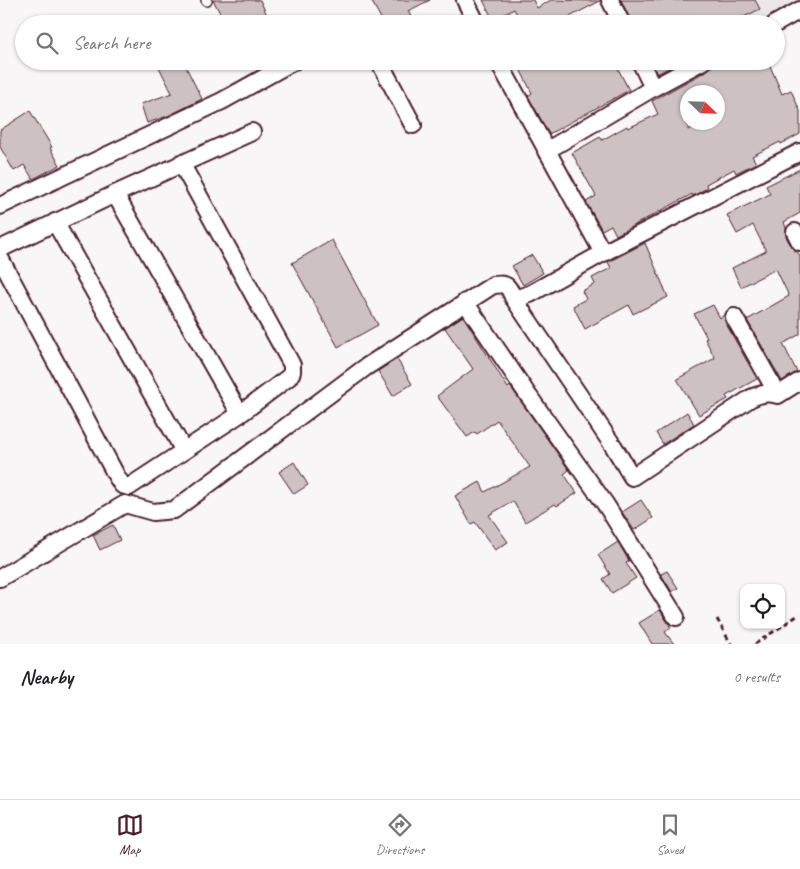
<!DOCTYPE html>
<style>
body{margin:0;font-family:Caveat,sans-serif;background:#f2f2f2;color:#202124}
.controls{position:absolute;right:15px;bottom:15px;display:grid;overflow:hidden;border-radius:10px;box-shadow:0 1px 4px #0004}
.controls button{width:45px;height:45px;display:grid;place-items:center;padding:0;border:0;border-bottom:1px solid #e0e0e0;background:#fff;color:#202124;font:25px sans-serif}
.compass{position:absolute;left:680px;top:85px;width:45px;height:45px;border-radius:50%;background:#fff;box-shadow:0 1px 4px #0004;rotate:113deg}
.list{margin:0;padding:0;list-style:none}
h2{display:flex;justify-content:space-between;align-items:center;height:65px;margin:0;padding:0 20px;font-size:21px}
h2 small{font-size:16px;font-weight:400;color:#757577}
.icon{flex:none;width:28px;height:28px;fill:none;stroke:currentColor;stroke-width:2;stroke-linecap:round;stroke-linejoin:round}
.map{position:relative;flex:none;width:800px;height:644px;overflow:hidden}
.search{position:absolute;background:#fff;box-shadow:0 1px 4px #0004;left:15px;right:15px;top:15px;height:55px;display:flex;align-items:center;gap:12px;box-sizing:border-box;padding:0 18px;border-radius:28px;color:#757577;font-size:19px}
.sheet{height:155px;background:#fff}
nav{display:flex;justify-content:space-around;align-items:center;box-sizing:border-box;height:70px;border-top:1px solid #e0e0e0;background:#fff;font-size:14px;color:#757577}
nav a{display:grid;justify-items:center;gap:2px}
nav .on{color:#4a1f2b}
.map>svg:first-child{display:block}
.built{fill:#ebe6e8}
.building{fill:#cdc1c4;stroke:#4a1f2b;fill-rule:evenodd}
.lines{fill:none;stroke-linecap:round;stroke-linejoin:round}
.lane-casing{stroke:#4a1f2b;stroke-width:12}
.street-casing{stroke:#4a1f2b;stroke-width:20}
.path{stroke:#4a1f2b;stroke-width:3;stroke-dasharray:5 4;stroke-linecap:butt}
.lane{stroke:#fff;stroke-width:9}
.street{stroke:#fff;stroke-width:16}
</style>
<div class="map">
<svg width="800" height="644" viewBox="0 0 800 644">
<rect width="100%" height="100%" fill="#f8f6f7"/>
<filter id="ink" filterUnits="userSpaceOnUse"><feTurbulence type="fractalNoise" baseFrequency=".02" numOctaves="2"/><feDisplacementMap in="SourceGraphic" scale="10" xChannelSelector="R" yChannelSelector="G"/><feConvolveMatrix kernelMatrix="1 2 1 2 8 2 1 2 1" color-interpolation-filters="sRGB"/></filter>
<g filter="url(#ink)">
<path class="built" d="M688 0H800V2L759 24H698Z"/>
<path class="building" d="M213 0H260L271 24H226Z
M371 0H430L408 11 415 24H384Z
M483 0H533L537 8 551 0 600 1 556 24H522L514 9 493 20Z
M621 0H755L760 9 730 24H632Z
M156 61H183L202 99 168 116 147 123 141 104 172 93Z
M516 61H614L629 90 549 134 528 96 532 93Z
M651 61H681L657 74Z
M713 61H768L782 94 791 90 800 111V134L781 144 780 142 752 156 756 163 736 173 734 169 706 184 707 188 693 196 692 194 616 235 611 225 602 230 586 202 596 196 572 153 600 137 602 140 627 126 628 128 658 114 652 101 708 70 712 66ZM688 92H718V122H703L688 130Z
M30 111 52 147 50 148 60 165 33 179 24 165 14 171 0 147V130Z
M800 169V213L784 222 786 228V236L791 247 800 255V334L783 344 797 372 782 381 747 320 789 296 776 269 741 287 732 268 766 251 753 225 737 234 727 215 770 194 766 186Z
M332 240 378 325 338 347 292 263Z
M645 243 668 297 633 314 629 305 585 329 573 306 586 299 582 291 595 284 592 278 611 268 608 262Z
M532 255 543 273 523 285 512 266Z
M713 305 720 318 724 315 725 322 757 379 726 396 728 399 699 415 677 379 715 358 705 339 707 338 694 314Z
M463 316 508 388 510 386 569 470 564 474 577 493 557 506 555 504 525 522 513 501 489 515 508 542 495 550 475 522 471 524 455 496 480 482 485 492 530 467 497 420 477 434 475 432 467 437 437 396 473 369 445 328Z
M397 359 412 384 393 396 378 371Z
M687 412 694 424 663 444 656 433Z
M294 462 308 485 294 494 279 472Z
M641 500 653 518 634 530 622 512Z
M113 525 120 540 100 550 93 535Z
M618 542 629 561 626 563 636 578 612 593 603 579 610 574 598 555Z
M667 571 678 588 672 592 661 574Z
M660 610 671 628 665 632 674 644H652L639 623Z"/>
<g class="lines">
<defs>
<path id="lane" d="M206 0 207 1"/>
<path id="street" d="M465 0 477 24
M610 0 622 24
M775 24 800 10
M379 61 413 125
M498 61 603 253
M640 61 653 88
M546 151 653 88 703 61
M115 194 240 414
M0 206 222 101 294 61
M55 222 184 451
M795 232 800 242
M0 249 115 194 252 132
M0 258 117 477 122 485 129 487 135 483 240 414 289 377 292 372V365L181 163
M514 299 530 294 603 253 800 152
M465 302 528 395 606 505 676 617
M734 317 778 395
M0 578 125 504 153 512 174 510 366 367 493 285C508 283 508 286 514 299L614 447 632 477 751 398C760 394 767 392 778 395L800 381"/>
</defs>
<use href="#lane" class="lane-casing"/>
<use href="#street" class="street-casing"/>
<path class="path" d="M717 619 731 644
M755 644 800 614"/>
<use href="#lane" class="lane"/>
<use href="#street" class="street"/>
</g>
</g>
</svg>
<div class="controls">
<button><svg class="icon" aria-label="locate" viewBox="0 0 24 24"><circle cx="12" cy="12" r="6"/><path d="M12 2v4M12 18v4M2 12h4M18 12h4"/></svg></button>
</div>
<svg class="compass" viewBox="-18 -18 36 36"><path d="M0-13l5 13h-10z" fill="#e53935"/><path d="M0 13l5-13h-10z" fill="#757577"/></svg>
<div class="search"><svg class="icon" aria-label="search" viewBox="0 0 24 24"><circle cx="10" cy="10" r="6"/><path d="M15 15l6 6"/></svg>Search here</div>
</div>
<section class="sheet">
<h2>Nearby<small>0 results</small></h2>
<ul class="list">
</ul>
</section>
<nav>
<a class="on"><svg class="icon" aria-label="map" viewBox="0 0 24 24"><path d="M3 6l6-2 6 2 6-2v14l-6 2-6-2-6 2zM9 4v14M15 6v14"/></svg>Map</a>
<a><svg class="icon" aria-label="directions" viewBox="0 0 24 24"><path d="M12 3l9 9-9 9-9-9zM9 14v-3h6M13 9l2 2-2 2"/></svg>Directions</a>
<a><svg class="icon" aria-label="saved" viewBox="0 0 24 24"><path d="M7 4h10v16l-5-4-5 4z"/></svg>Saved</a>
</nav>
